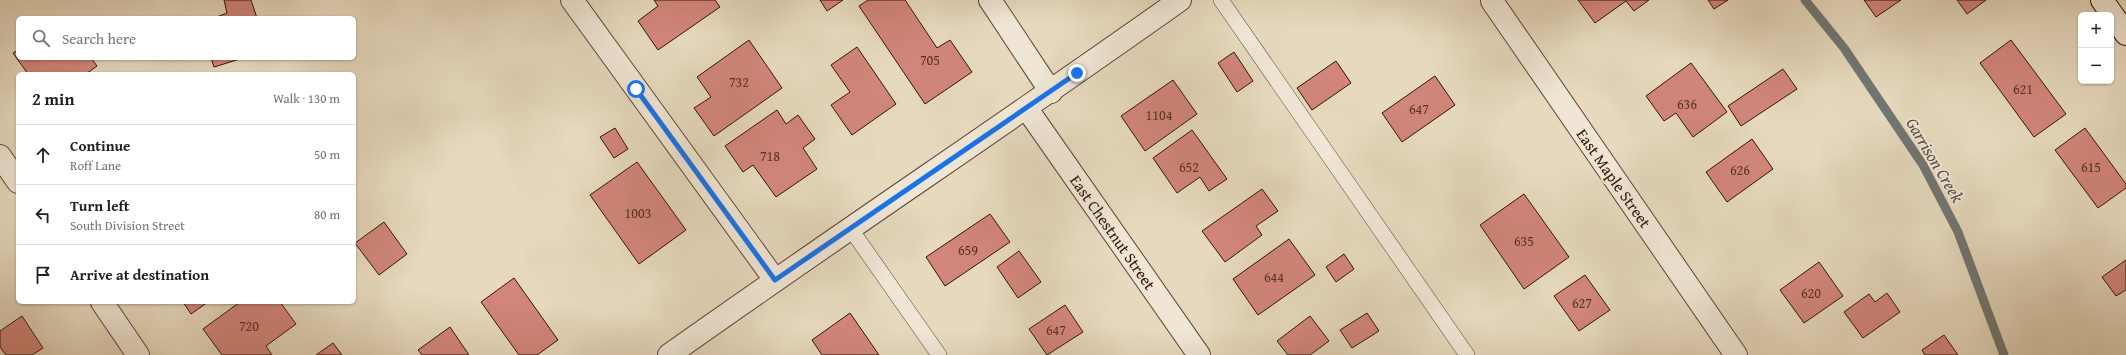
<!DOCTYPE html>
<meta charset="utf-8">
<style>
body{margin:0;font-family:"Gentium Book Plus",serif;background:#f2f2f2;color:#202124}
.controls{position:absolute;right:12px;top:12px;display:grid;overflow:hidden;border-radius:6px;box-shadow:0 1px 3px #0004}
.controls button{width:36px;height:36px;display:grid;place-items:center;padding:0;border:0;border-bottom:1px solid #e0e0e0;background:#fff;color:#202124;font:20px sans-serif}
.stop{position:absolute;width:12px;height:12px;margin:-9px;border:3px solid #1a73e8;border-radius:50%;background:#fff}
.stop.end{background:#1a73e8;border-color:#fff;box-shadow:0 1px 4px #0008}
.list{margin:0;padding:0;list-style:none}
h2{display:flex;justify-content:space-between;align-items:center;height:52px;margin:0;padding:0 16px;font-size:17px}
h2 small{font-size:13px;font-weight:400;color:#757577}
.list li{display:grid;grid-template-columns:26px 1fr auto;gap:12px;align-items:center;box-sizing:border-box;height:60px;padding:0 16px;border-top:1px solid #e0e0e0}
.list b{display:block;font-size:15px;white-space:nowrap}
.list p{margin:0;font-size:13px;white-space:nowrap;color:#757577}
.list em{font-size:13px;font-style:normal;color:#757577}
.icon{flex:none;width:22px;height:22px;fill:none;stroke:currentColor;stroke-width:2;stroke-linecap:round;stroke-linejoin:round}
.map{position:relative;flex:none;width:2126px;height:355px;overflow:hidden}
.search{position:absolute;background:#fff;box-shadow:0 1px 3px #0004;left:16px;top:16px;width:340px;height:44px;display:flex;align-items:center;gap:10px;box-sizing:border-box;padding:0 14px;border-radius:6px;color:#757577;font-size:15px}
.panel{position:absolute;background:#fff;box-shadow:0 1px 3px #0004;left:16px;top:72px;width:340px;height:232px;border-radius:6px}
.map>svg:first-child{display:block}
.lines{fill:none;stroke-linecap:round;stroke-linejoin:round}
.stream{stroke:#717673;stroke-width:9}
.building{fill:#d2867b;stroke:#341306}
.service-casing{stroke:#604434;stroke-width:16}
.minor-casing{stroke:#604434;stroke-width:24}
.tertiary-casing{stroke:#604434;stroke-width:24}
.secondary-casing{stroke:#341306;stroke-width:24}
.service{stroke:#efe6d5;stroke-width:15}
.minor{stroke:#efe6d5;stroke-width:22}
.tertiary{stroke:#efe6d5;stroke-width:22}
.secondary{stroke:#efe6d5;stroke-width:22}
.route{stroke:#1a73e8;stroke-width:5}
.labels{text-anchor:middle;stroke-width:4;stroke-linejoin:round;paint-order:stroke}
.number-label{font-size:14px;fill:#5c3023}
.street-label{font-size:16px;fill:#341306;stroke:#efe6d5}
.water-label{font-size:17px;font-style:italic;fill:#584d46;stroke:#efe6d5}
</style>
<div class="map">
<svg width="2126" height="355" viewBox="0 0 2126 355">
<rect width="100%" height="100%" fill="#e6d9be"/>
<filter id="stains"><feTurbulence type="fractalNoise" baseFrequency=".005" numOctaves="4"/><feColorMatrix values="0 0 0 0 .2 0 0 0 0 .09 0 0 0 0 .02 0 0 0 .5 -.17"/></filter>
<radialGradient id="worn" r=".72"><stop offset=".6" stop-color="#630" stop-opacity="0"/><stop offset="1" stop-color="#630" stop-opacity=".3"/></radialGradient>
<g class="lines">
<path class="stream" d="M1805 0 1844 48 1923 165 1958 232 2004 355"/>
</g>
<path class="building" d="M224 0H251L257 18H214L227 13Z
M654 0H715L720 7 658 50 638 21 658 6Z
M820 0H843L827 11Z
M868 0H905L937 48 950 40 972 72 925 104 859 6Z
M1578 0H1649L1634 11 1626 1 1595 23Z
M1708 0H1728L1714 9Z
M1864 0H1901L1876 17Z
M1957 0H1986L1967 14Z
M749 40 782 88 714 136 694 108 711 97 697 77Z
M2011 40 2066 114 2034 137 1980 63Z
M857 47 896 104 852 135 831 105 850 92 831 65Z
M18 50V58H91L97 66 86 74H28L13 53Z
M1234 52 1253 81 1237 92 1218 63Z
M211 58H243L214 67Z
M1336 61 1351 83 1312 110 1297 88Z
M1691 63 1727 112 1693 137 1676 113 1664 121 1646 96Z
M1783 69 1797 89 1741 126 1728 106Z
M1435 76 1455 105 1402 142 1382 113Z
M1173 80 1197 114 1145 151 1121 116Z
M777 110 786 124 798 115 815 139 803 148 817 169 776 197 753 165 743 172 725 146Z
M615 128 628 149 614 158 600 137Z
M2085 128 2126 184V188L2098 208 2055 150Z
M1192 130 1227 179 1209 191 1200 177 1177 193 1153 158Z
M1752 139 1773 169 1727 202 1706 172Z
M637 162 686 230 639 264 590 195Z
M1262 189 1278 211 1256 226 1262 235 1225 262 1202 231Z
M1524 194 1569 257 1524 289 1480 225Z
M990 214 1010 242 945 286 926 257Z
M384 222 407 254 379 275 355 243Z
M1289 239 1315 275 1258 315 1233 279Z
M1019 251 1041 282 1018 298 997 267Z
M1344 254 1354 269 1336 282 1326 267Z
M2126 260V290L2116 296 2102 277Z
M1819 262 1843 296 1804 323 1780 290Z
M1585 275 1610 310 1579 331 1554 296Z
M514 278 558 340 537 355H519L481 302Z
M1887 293 1900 312 1863 338 1844 312 1869 294 1875 302Z
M183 302H208L191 314Z
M240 302H280L296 324 266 346 272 355H222L203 329Z
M1065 305 1083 332 1047 355 1029 329Z
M850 313 879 355H822L812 340Z
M1367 313 1379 331 1352 348 1340 330Z
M22 316 43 348 32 355H6L0 347V331Z
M1310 316 1329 341 1310 355H1288L1277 341Z
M450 327 469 355H422L418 350Z
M1944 335 1958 355H1925L1922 350Z
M333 343 342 355H316Z"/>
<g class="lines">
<defs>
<path id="service" d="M1221 0 1467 355
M850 228 939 355"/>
<path id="minor" d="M572 0 775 280
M990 0 1051 92
M1492 1 1736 355
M0 156 18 182
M102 302 138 355"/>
<path id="tertiary" d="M1027 109 1199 355
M669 355C838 235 1011 120 1180 0"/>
<path id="secondary" d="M2102 0 2126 34"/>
</defs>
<use href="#service" class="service-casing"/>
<use href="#minor" class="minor-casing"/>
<use href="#tertiary" class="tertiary-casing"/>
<use href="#secondary" class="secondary-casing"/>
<use href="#service" class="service"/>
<use href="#minor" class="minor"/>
<use href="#tertiary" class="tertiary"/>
<use href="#secondary" class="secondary"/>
</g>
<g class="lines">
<path class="route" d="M636 89 775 280 1077 73"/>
</g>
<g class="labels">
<g class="number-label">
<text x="930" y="65">705</text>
<text x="739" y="87">732</text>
<text x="2023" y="94">621</text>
<text x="1687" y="109">636</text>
<text x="1419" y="114">647</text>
<text x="1159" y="120">1104</text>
<text x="770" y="161">718</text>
<text x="1189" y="172">652</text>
<text x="2091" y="172">615</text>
<text x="1740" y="175">626</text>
<text x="638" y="218">1003</text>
<text x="1524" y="246">635</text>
<text x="968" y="255">659</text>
<text x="1274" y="282">644</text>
<text x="1811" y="298">620</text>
<text x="1582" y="308">627</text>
<text x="249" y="331">720</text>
<text x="1056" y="335">647</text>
</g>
<g class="street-label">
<text transform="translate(1614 178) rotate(55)" y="6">East Maple Street</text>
<text transform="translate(1113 232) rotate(55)" y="6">East Chestnut Street</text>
</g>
<g class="water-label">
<text transform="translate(1935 160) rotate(59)" y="6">Garrison Creek</text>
</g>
</g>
<rect width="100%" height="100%" filter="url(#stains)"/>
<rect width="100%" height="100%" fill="url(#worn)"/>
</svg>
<div class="controls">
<button>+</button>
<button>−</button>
</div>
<div class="stop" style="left:636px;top:89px"></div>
<div class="stop end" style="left:1077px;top:73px"></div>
<div class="search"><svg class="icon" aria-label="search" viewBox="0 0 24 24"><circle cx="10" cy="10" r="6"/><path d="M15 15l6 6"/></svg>Search here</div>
<section class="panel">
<h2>2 min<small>Walk · 130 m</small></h2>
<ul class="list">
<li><svg class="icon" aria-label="ahead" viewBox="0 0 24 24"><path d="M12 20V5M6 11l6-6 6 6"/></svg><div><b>Continue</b><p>Roff Lane</p></div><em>50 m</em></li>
<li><svg class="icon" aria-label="left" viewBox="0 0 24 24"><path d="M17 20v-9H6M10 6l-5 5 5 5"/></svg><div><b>Turn left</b><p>South Division Street</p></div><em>80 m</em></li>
<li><svg class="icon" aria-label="arrive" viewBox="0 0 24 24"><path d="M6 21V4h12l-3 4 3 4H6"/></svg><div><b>Arrive at destination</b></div></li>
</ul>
</section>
</div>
